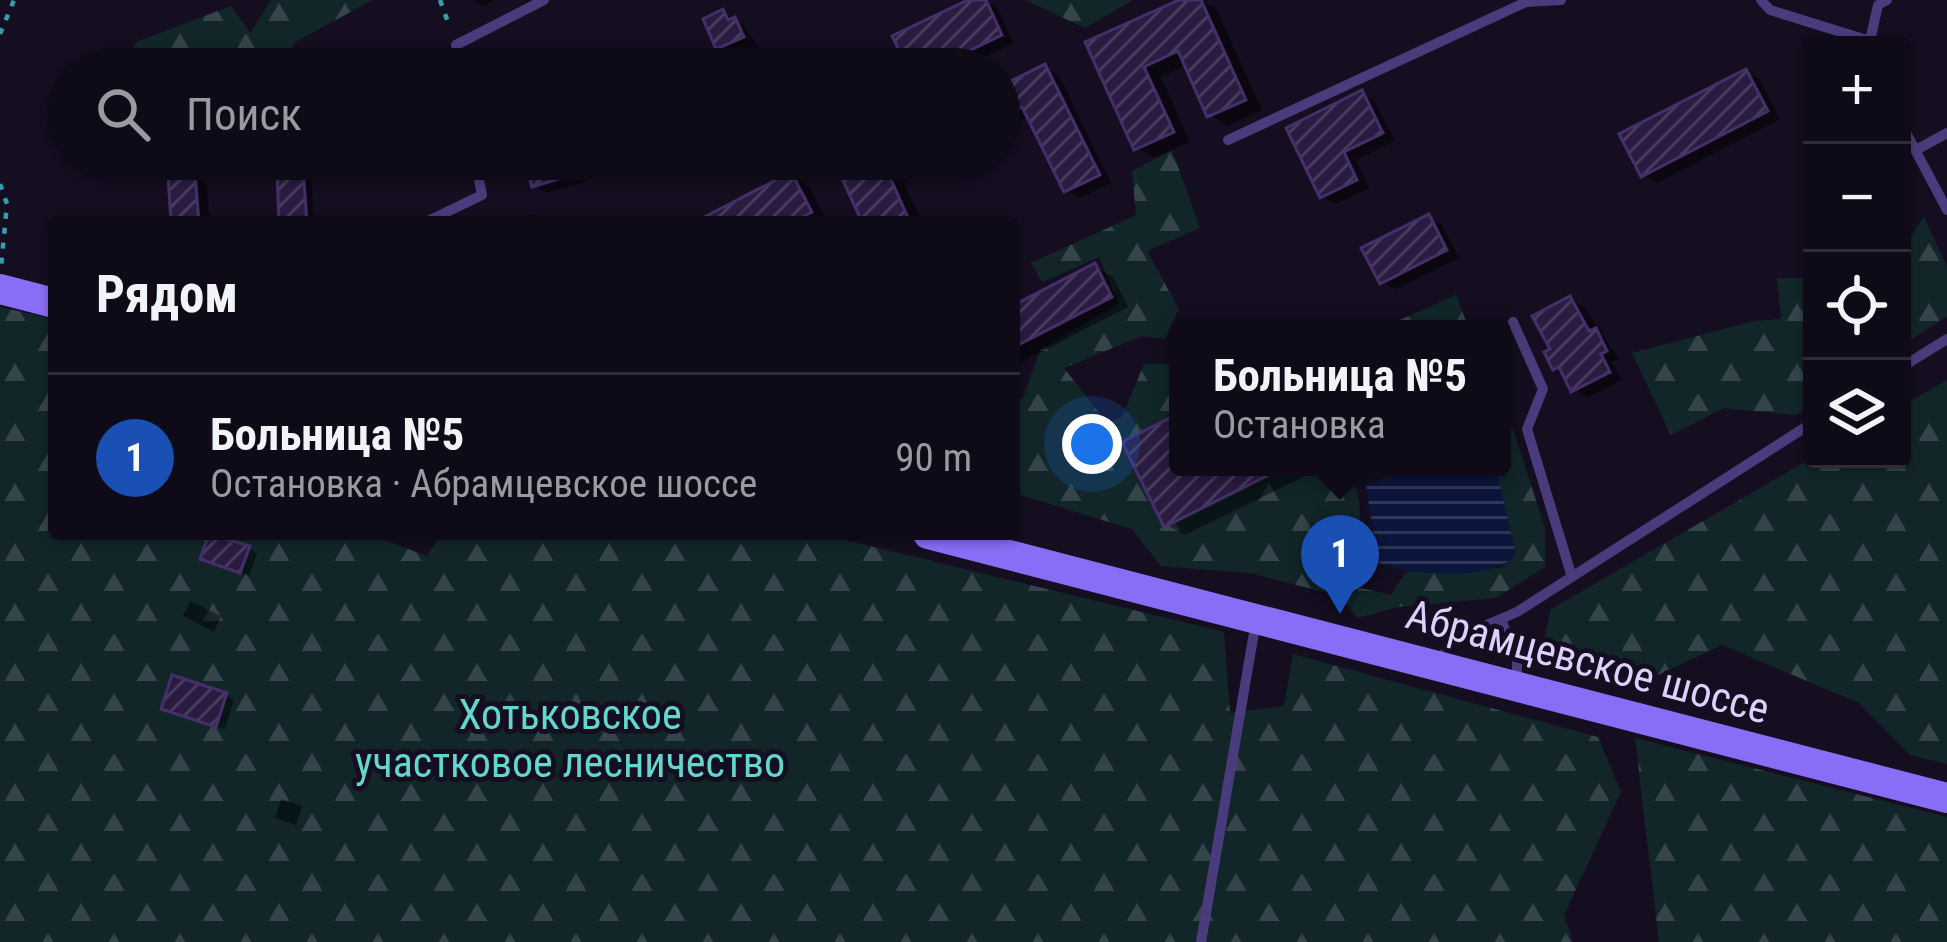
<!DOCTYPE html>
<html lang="ru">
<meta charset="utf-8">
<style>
body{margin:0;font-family:"Roboto Condensed",sans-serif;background:#1d1825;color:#f1f3f6}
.controls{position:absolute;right:36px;top:36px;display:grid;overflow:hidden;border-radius:12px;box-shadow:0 3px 9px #0004}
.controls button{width:108px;height:108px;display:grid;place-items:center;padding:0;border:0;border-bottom:3px solid #2f2b37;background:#0f0a18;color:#f1f3f6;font:60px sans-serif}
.you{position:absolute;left:1092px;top:444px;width:42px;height:42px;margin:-30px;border:9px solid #fff;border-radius:50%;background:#1a73e8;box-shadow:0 0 0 18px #1a73e833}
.badge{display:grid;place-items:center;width:78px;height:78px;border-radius:50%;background:#ea580c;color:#fff;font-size:39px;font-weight:700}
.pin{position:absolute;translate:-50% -99px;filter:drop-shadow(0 3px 6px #0008)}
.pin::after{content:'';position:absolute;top:63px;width:42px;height:36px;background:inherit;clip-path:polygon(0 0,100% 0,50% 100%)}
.popup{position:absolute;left:1169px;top:320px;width:342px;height:156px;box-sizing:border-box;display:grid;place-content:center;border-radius:12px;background:#0f0a18;filter:drop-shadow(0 3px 9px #0005);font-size:39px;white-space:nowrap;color:#9b9aa2}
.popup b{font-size:45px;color:#f1f3f6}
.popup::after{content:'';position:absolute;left:50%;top:100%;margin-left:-24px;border:24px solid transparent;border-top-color:#0f0a18}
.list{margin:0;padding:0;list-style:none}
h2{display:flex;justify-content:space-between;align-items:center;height:156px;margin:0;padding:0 48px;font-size:51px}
h2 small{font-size:39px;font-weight:400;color:#9b9aa2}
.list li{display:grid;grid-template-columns:78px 1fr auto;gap:36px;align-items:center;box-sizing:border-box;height:168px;padding:0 48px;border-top:3px solid #2f2b37}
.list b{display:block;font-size:45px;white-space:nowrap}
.list p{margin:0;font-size:39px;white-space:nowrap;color:#9b9aa2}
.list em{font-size:39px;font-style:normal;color:#9b9aa2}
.icon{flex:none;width:66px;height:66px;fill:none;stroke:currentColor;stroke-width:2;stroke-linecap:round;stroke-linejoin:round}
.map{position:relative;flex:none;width:1947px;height:942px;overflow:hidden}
.search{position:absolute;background:#0f0a18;box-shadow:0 3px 9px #0004;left:48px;top:48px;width:972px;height:132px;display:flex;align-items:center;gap:30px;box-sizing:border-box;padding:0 42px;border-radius:66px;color:#9b9aa2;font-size:45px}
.panel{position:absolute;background:#0f0a18;box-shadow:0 3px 9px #0004;left:48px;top:216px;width:972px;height:324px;border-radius:12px}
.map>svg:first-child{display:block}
.forest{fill:url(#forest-firs)}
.water{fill:url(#water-rules)}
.shadow{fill:#0007}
.building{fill:url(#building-hatch);stroke:#452f6a;stroke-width:3}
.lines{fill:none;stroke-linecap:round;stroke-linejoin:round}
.path{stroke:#369eab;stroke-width:4.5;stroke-dasharray:6 9;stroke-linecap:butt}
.lane{stroke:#4a3c7c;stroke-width:10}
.secondary{stroke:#886ef6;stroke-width:30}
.labels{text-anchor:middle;stroke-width:10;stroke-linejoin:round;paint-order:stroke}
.street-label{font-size:42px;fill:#ddd0fc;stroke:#140e20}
.park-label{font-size:42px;fill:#61d7ce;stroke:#140e20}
</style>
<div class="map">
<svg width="1947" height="942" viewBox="0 0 1947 942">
<defs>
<pattern id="forest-firs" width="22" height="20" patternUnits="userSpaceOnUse" patternTransform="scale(3)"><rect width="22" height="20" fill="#12262a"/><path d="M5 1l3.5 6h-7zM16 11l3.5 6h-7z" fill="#34444a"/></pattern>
<pattern id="water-rules" width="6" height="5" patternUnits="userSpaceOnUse" patternTransform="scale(3)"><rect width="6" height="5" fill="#0c153b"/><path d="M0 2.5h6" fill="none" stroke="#2f3658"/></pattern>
<pattern id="building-hatch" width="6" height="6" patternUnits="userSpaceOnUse" patternTransform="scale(3)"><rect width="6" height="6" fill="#291c40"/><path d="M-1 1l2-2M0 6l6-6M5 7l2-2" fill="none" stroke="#483c5c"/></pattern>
</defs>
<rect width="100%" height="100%" fill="#140e20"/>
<path class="forest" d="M271 0H373L295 42 279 69H124L136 42 231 6 250 33Z
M1025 0H1133L1085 28Z
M1172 150 1200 228 1147 251 1179 309 1165 339 1142 336 1064 368 1107 423 1122 417 1144 364H1178V467H1345C1376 512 1353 552 1328 593L1250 573 1161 566 1132 529 1014 493V396L1023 398 1040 350 1119 304 1099 257 1043 282 1031 263 1136 215 1132 171Z
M1924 217 1947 267V316L1902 346V249Z
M1777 278H1812V404L1796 415 1724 408 1671 435 1632 353 1754 321 1781 319Z
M1456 295 1469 329H1379Z
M0 307 54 319V534H367L427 556 441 534H820L1224 632 1230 713 1284 706 1293 654 1598 737 1621 792 1564 915 1573 942H0Z
M1947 380V764L1910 755 1859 703 1722 645 1656 676 1541 653 1551 609 1812 458 1902 459V406Z
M1502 428 1513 429 1545 528V567L1496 598 1398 607 1358 618 1340 597 1361 588 1391 595 1406 572 1501 568 1516 556 1496 467H1502Z
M1635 738 1947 817V942H1659Z"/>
<path class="water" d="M1417 467H1496L1516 556C1485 582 1415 575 1378 563L1366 485Z"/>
<path class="shadow" d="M472 0H495L483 6Z
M975 0 996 5 1014 43 959 69H911Z
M1186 0 1215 6 1262 110 1228 126 1210 115 1185 66 1161 77 1190 142 1154 158 1136 148 1089 44Z
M723 13 743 25 764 55 744 64 735 49 719 47Z
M1045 68 1059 75 1111 183 1080 198 1066 190 1030 116 999 132V90Z
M1746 72 1760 80 1780 119 1657 183 1643 175Z
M1362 94 1375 102 1395 141 1356 160 1369 188 1336 204 1322 196Z
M527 159H581L588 181 548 193 534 185Z
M851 159H939L942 166 904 183 922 222H866Z
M302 172 311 177 314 222H281Z
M791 176 809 186 828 222H715Z
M194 177 207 184 209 213 219 222H174Z
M534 214 547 222H507V221Z
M1429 217 1442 225 1459 258 1396 289 1382 282Z
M1095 267 1113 277 1128 307 1014 366V308Z
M1570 299 1584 307 1619 359 1612 362 1622 380 1587 398 1555 368 1554 351Z
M1178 418V467H1308L1311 473 1185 535 1167 525Z
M249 548 257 553 249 576 212 562Z
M190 601 221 616 214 632 183 616Z
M225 695 234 700 225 729 173 713Z
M281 799 302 806 296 825 275 818Z"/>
<path class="building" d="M968 0H986L1002 35 931 69H908L892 36Z
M1179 0H1201L1246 100 1207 117 1178 51 1144 67 1174 132 1134 150 1085 42Z
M723 9 728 20 735 17 744 37 716 49 703 19Z
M1045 64 1100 175 1064 192 1022 107 999 118V87Z
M1746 69 1768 111 1641 177 1619 134Z
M1362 90 1383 133 1344 152 1357 180 1320 198 1286 128Z
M524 159H571L575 174 532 187Z
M848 159H918L888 173 910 222H862L839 172 851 166Z
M303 169 307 222H279L277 170Z
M791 172 812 212 793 222H695Z
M195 174 199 222H171L168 176Z
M1429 214 1447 250 1380 284 1361 248Z
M1095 263 1112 297 1014 347V305Z
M1570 296 1589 331 1596 328 1607 351 1601 354 1610 372 1571 392 1559 367 1553 370 1544 352 1550 349 1532 316Z
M1178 414V467H1285L1164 527 1122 442Z
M209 534 250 546 240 573 200 559Z
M172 675 227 693 216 727 161 709Z"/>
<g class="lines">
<path class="path" d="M440 0 450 28
M0 34 14 0
M0 184 7 204 1 267"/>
<path class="lane" d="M1761 0 1770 10 1870 41
M1869 45 1878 5 1887 0
M460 69 456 45 544 0
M1902 125 1947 210
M1228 140 1526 2 1561 0
M1916 150 1947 133
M426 222 482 195 475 159
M1513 322 1543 389 1527 429 1571 574
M1902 367 1947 339
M1501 620 1517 658V680
M1439 661 1456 638 1517 612 1812 423
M1201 942 1256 621"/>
<path class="secondary" d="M0 289 54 303
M928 534 1947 798"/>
</g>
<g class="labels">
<g class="street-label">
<text transform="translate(1588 661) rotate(15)" y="15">Абрамцевское шоссе</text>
</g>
<g class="park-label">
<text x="570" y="729">Хотьковское<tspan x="570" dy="48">участковое лесничество</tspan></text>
</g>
</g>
</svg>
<div class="controls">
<button>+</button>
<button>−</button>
<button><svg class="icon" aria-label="locate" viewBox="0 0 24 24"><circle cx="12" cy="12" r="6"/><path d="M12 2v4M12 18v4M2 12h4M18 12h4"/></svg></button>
<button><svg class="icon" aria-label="layers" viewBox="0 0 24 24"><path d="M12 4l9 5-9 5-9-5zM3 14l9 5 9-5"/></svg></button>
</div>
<div class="you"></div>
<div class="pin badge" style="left:1340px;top:614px;background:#1a4fb4">1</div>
<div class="popup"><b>Больница №5</b>Остановка</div>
<div class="search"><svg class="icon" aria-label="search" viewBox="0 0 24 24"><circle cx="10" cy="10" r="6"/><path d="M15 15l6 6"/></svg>Поиск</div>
<section class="panel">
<h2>Рядом<small></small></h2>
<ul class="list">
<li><span class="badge" style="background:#1a4fb4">1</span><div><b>Больница №5</b><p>Остановка · Абрамцевское шоссе</p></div><em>90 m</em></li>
</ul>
</section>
</div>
